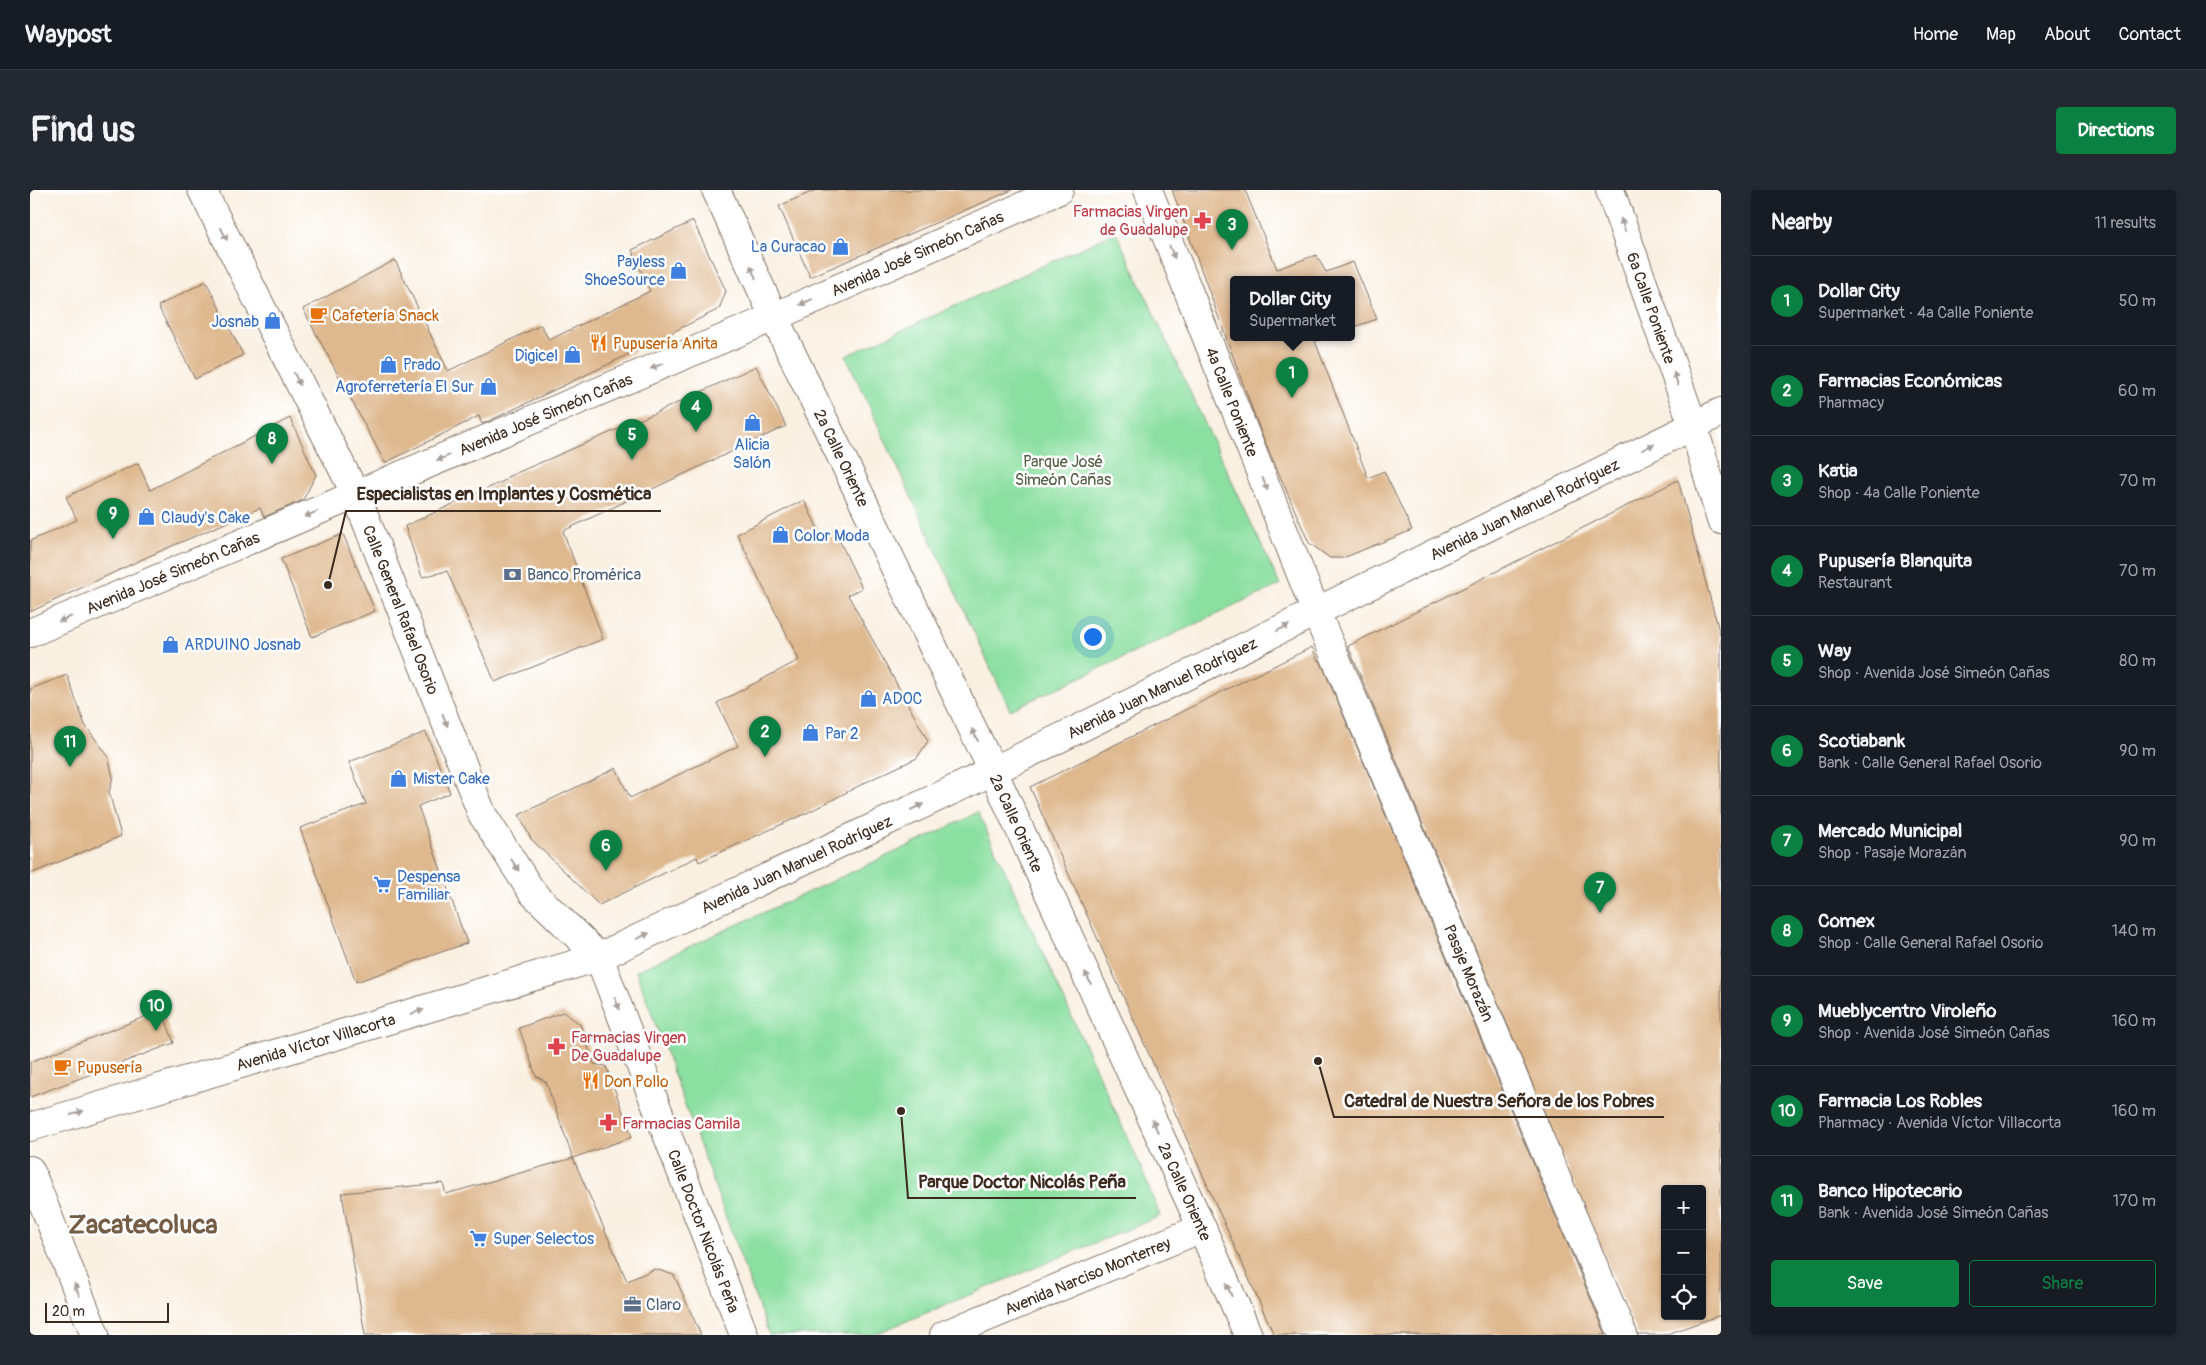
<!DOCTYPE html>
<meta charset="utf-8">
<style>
body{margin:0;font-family:Pangolin,sans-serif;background:#242831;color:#f1f3f6}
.controls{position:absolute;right:15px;bottom:15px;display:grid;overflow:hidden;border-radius:5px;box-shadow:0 1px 4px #0004}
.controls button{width:45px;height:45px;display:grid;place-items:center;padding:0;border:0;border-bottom:1px solid #363941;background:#171b24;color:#f1f3f6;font:25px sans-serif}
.scale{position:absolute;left:15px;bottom:12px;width:124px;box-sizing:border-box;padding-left:5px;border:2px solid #3b2a1e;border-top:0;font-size:14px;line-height:18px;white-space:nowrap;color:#3b2a1e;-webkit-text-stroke:4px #fff;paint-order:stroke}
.you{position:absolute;left:1062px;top:446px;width:18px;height:18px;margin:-12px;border:4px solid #fff;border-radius:50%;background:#1a73e8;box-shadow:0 0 0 8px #1a73e833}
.badge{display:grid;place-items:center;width:32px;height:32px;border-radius:50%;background:#0b8043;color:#fff;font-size:16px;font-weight:700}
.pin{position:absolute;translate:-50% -41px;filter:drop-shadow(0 1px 2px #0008)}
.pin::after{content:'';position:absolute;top:26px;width:18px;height:15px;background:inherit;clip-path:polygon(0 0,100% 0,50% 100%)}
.popup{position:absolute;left:1200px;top:86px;width:125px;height:65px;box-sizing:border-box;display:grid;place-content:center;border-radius:5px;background:#171b24;filter:drop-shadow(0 1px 4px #0005);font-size:16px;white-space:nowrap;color:#9ea1a6}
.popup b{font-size:19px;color:#f1f3f6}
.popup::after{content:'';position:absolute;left:50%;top:100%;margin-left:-10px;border:10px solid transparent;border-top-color:#171b24}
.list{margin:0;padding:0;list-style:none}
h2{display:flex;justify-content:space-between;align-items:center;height:65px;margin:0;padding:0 20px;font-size:21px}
h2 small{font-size:16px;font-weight:400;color:#9ea1a6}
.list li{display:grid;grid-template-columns:32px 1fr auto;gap:15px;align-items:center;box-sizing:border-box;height:90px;padding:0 20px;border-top:1px solid #363941}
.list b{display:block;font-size:19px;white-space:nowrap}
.list p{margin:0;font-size:16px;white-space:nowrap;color:#9ea1a6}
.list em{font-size:16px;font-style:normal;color:#9ea1a6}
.actions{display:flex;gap:10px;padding:15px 20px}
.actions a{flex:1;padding:11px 0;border:1px solid #0b8043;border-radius:5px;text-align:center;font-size:18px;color:#0b8043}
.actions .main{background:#0b8043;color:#fff}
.icon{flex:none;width:28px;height:28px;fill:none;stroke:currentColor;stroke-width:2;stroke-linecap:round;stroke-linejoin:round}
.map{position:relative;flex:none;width:1691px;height:1145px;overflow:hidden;border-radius:5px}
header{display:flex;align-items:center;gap:30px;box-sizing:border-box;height:70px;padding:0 25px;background:#171b24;border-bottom:1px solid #363941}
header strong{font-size:24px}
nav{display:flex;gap:28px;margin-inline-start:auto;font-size:18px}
.intro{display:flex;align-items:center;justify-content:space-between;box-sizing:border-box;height:120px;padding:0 30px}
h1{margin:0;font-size:35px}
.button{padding:12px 22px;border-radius:5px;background:#0b8043;color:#fff;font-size:18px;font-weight:700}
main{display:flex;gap:30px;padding:0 30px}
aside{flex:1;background:#171b24;border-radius:5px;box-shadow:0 1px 4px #0004}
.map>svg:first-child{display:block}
.green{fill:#8bdfa1;stroke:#638460}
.building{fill:#deb88e;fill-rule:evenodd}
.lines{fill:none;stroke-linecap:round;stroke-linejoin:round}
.pedestrian-casing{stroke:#7e6f63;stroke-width:30}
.minor-casing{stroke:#7e6f63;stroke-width:30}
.secondary-casing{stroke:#7e6f63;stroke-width:30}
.pedestrian{stroke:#fff;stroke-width:28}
.minor{stroke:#fff;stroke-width:28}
.secondary{stroke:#fff;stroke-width:28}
.oneway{fill:#a79f9a}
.labels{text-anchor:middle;stroke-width:5;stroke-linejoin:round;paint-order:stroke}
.health-label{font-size:16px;fill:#be3a42;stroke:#fff;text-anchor:start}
.shop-label{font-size:16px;fill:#366cbe;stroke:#fff;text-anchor:start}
.street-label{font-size:16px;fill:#3b2a1e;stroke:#fff}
.food-label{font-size:16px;fill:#c56008;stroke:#fff;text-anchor:start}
.park-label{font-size:16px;fill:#536045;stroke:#fff}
.service-label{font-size:16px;fill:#4e5e75;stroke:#fff;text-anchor:start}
.town-label{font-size:26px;font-weight:bold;fill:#745c45;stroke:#fff}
.leader{fill:none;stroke:#3b2a1e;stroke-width:2}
.callout-dot{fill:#3b2a1e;stroke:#fff;stroke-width:2}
.callout-label{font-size:18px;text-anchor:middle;font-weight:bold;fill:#3b2a1e;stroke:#fff;stroke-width:5;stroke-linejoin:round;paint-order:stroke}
</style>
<header>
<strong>Waypost</strong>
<nav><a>Home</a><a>Map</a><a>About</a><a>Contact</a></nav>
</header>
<div class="intro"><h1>Find us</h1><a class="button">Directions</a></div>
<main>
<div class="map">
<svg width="1691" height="1145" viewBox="0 0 1691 1145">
<rect width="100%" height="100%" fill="#fff"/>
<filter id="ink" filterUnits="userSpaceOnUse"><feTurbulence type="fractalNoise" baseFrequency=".02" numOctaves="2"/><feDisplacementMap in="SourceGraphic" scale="10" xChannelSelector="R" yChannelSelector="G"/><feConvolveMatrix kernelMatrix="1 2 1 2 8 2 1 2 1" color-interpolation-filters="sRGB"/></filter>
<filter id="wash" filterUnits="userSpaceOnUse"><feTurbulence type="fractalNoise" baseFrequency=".0096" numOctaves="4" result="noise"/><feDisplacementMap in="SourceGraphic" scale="20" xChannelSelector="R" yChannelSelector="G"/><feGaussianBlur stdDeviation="1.12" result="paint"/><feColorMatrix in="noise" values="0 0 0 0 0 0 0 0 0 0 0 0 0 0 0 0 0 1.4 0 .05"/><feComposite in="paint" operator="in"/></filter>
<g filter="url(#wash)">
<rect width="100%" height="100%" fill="#f9f0e2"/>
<path class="green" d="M1086 42 1250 395 980 520 816 166Z
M948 622 1110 975 1130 1026 843 1145H739L606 781 909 642Z"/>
<g id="blocks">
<path class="building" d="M786 0H982L780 87 749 16Z
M1142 0H1215L1247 79 1286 65 1296 82 1323 72 1347 129 1321 138V89H1203V147H1296L1285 151 1338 288 1354 281 1382 340 1313 368H1300L1279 353 1230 240Z
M663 31 696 101 689 119 581 173 461 230 452 234 449 226 355 273 273 119 365 70 418 181 511 135 519 150 620 101 602 60Z
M176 91 213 165 165 189 128 116Z
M726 176 756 236 533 341 573 449 465 492 417 381 392 387 375 336 478 289 477 287 630 221Z
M260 228 286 285 273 310 234 327 230 318 119 366 0 422V351L47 330 36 307 108 273 120 300Z
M1648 290 1691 448V1125L1634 1145H1608L1318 456ZM1635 999H1672V1126H1635Z
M774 310 792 347 805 341 832 398 818 405 898 551 887 568 840 590 781 621 669 672 667 667 569 715 501 649 489 625 586 578 600 608 708 556 687 513 769 470 707 344Z
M313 344 345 421 282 447 251 369Z
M1282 457 1288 471 1290 470 1576 1145H1244L1000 597Z
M37 485 55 535 78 566 83 587 79 602 91 646 0 684V499Z
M396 542 420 603 388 616 437 753 326 792 270 638 336 614 319 572Z
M132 820 144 853 0 907V872Z
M533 822 550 834 564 874 576 876 602 947 543 968 516 892 506 886 489 838Z
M543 968 597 1091 625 1079 644 1085 671 1145H335L312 1003 413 993 416 1004Z"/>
</g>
</g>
<g filter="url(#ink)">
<use href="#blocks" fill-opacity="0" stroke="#7e6f63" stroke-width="1"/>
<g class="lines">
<defs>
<g id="pedestrian">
<path id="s1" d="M1286 422 1593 1145"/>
</g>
<g id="minor">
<path id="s2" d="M1118 0 1286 422"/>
<path id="s3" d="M1580 0 1663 235 1691 330"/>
<path d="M0 980 65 1145"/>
<path id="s4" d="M914 1145 1172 1038"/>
</g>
<g id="secondary">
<path id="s5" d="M172 0 326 305 452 624 502 702 569 767 714 1145"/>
<path id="s6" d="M686 0 744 127 963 581 1172 1038 1218 1145"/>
<path id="s7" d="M0 443 744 127 1029 0"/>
<path id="s8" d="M0 937 569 767 963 581 1691 222"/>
</g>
</defs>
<use href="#pedestrian" class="pedestrian-casing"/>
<use href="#minor" class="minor-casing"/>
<use href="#secondary" class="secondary-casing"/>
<use href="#pedestrian" class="pedestrian"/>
<use href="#minor" class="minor"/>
<use href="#secondary" class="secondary"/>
</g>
<defs><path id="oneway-solid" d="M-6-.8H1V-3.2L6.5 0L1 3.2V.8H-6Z" transform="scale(1.25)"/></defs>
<g class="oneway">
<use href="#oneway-solid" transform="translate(1593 35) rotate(-109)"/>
<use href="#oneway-solid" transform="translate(194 44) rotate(63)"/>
<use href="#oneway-solid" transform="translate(1142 62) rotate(68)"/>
<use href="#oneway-solid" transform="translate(723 82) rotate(-114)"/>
<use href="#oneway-solid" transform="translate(776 112) rotate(156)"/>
<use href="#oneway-solid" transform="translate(627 176) rotate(157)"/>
<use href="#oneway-solid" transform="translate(267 189) rotate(63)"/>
<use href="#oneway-solid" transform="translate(1646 189) rotate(-109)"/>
<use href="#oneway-solid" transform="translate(1618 257) rotate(-26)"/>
<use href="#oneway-solid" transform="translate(413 268) rotate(157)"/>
<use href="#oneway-solid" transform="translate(1235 294) rotate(68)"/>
<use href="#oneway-solid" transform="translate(281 324) rotate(157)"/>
<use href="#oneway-solid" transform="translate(35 429) rotate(157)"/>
<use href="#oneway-solid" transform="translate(1253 438) rotate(-26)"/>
<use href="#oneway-solid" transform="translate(415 530) rotate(68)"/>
<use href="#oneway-solid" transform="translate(945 545) rotate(-116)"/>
<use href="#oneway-solid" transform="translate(887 617) rotate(-25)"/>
<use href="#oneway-solid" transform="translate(485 675) rotate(57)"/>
<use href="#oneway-solid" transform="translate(613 746) rotate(-25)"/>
<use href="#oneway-solid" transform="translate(1058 788) rotate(-115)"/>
<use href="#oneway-solid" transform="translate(587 813) rotate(69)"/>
<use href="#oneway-solid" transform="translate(387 822) rotate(-17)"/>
<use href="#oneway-solid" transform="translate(47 923) rotate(-17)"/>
<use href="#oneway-solid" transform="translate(1125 936) rotate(-115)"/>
<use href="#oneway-solid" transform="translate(47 1100) rotate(-112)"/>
<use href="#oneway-solid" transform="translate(1199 1100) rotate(-113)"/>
</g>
</g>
<defs>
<symbol id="pharmacy-bare" viewBox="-9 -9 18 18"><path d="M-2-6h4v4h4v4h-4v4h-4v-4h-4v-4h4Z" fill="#e0444e" stroke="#fff" stroke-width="2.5" paint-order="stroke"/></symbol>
<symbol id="shop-bare" viewBox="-9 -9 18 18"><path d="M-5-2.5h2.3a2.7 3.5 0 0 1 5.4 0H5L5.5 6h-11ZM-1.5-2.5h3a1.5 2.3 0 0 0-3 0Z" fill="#3f7fe0" stroke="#fff" stroke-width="2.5" paint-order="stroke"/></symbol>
<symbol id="cafe-bare" viewBox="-9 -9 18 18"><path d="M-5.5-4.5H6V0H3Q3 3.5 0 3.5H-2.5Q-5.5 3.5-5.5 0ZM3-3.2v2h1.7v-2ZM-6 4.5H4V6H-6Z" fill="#e8710a" stroke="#fff" stroke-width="2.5" paint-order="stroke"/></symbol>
<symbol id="restaurant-bare" viewBox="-9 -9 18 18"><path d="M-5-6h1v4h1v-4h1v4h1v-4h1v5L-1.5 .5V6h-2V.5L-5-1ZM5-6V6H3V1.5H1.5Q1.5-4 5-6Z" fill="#e8710a" stroke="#fff" stroke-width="2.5" paint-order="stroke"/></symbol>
<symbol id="bank-bare" viewBox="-9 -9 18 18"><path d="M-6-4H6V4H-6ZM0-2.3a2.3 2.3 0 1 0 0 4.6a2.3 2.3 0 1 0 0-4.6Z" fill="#5c6f8a" stroke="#fff" stroke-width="2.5" paint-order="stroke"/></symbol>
<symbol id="supermarket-bare" viewBox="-9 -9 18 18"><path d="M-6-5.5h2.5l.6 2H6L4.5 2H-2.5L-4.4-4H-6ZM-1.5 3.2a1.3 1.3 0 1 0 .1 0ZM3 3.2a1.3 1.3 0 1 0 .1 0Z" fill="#3f7fe0" stroke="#fff" stroke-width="2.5" paint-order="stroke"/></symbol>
<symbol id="office-bare" viewBox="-9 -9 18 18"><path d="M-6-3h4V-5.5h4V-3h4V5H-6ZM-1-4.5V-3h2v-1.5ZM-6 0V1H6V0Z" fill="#5c6f8a" stroke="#fff" stroke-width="2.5" paint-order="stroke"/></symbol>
</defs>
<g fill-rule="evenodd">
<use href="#pharmacy-bare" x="1160" y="18" width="25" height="25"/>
<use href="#shop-bare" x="798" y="44" width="25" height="25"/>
<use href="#shop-bare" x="636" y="68" width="25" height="25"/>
<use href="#cafe-bare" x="276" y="112" width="25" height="25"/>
<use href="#shop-bare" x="230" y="118" width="25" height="25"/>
<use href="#restaurant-bare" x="556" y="140" width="25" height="25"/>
<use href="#shop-bare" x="530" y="152" width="25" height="25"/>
<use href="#shop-bare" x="346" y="162" width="25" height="25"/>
<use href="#shop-bare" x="446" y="184" width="25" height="25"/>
<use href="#shop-bare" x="710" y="220" width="25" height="25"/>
<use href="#shop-bare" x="104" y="314" width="25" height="25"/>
<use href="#shop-bare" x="738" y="332" width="25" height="25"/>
<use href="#bank-bare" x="470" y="372" width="25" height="25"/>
<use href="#shop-bare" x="128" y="442" width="25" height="25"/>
<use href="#shop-bare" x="826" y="496" width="25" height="25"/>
<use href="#shop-bare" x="768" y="530" width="25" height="25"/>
<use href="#shop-bare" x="356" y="576" width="25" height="25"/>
<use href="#supermarket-bare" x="340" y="682" width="25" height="25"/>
<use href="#pharmacy-bare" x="514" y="844" width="25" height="25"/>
<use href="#cafe-bare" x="20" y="864" width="25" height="25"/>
<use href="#restaurant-bare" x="548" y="878" width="25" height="25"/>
<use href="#pharmacy-bare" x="566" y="920" width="25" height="25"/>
<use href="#supermarket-bare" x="436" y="1036" width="25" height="25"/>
<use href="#office-bare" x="590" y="1102" width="25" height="25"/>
</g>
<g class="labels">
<g class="health-label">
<text x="1158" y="27" text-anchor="end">Farmacias Virgen<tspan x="1158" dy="18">de Guadalupe</tspan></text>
<text x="541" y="853">Farmacias Virgen<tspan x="541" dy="18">De Guadalupe</tspan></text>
<text x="592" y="939">Farmacias Camila</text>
</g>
<g class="shop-label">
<text x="796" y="62" text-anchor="end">La Curacao</text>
<text x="635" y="77" text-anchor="end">Payless<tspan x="635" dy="18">ShoeSource</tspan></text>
<text x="229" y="137" text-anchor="end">Josnab</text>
<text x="528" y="171" text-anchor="end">Digicel</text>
<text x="373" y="180">Prado</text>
<text x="444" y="202" text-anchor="end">Agroferretería El Sur</text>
<text x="722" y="260" text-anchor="middle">Alicia<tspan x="722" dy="18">Salón</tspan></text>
<text x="131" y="333">Claudy's Cake</text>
<text x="764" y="351">Color Moda</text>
<text x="154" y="460">ARDUINO Josnab</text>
<text x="852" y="514">ADOC</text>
<text x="795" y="549">Par 2</text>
<text x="383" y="594">Mister Cake</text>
<text x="367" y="692">Despensa<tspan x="367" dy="18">Familiar</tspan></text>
<text x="463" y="1054">Super Selectos</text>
</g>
<g class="street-label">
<text dy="6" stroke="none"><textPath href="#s7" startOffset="965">Avenida José Simeón Cañas</textPath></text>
<text dy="6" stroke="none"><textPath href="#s3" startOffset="125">6a Calle Poniente</textPath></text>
<text dy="6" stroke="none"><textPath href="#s2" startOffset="228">4a Calle Poniente</textPath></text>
<text dy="6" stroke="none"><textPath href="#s7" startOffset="560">Avenida José Simeón Cañas</textPath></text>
<text dy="6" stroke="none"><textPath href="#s6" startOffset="296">2a Calle Oriente</textPath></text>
<text dy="6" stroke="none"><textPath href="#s8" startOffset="1622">Avenida Juan Manuel Rodríguez</textPath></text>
<text dy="6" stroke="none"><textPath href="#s7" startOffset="155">Avenida José Simeón Cañas</textPath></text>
<text dy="6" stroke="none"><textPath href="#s5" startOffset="465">Calle General Rafael Osorio</textPath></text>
<text dy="6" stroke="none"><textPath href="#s8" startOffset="1218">Avenida Juan Manuel Rodríguez</textPath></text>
<text dy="6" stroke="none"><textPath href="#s6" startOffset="701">2a Calle Oriente</textPath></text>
<text dy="6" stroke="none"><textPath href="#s8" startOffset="812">Avenida Juan Manuel Rodríguez</textPath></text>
<text dy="6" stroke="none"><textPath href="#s1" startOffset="392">Pasaje Morazán</textPath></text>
<text dy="6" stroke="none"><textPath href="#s8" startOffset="298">Avenida Víctor Villacorta</textPath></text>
<text dy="6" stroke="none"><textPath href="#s6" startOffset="1106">2a Calle Oriente</textPath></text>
<text dy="6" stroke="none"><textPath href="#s5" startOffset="1164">Calle Doctor Nicolás Peña</textPath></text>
<text dy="6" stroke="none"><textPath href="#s4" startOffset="155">Avenida Narciso Monterrey</textPath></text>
</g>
<g class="food-label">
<text x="302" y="131">Cafetería Snack</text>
<text x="583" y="159">Pupusería Anita</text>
<text x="47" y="883">Pupusería</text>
<text x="574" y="897">Don Pollo</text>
</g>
<g class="park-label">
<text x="1033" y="277">Parque José<tspan x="1033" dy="18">Simeón Cañas</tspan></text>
</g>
<g class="service-label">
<text x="497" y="390">Banco Promérica</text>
<text x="616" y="1120">Claro</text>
</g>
<g class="town-label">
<text x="113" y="1043">Zacatecoluca</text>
</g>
</g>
<path class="leader" d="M298 395L316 321H631M1288 871L1304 927H1634M871 921L878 1008H1106"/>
<g class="callout-dot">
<circle cx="298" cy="395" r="5"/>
<circle cx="1288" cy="871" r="5"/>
<circle cx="871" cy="921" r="5"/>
</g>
<g class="callout-label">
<text x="474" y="310">Especialistas en Implantes y Cosmética</text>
<text x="1469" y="917">Catedral de Nuestra Señora de los Pobres</text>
<text x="992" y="998">Parque Doctor Nicolás Peña</text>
</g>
</svg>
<div class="controls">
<button>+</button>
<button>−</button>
<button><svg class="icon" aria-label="locate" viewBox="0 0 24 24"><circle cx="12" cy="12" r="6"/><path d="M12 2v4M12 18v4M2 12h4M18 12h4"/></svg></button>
</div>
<div class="scale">20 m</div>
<div class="you"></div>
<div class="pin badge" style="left:1262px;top:208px">1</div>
<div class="popup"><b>Dollar City</b>Supermarket</div>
<div class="pin badge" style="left:735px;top:567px">2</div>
<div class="pin badge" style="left:1202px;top:60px">3</div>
<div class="pin badge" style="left:666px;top:242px">4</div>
<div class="pin badge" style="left:602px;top:270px">5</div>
<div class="pin badge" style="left:576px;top:681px">6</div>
<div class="pin badge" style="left:1570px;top:723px">7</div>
<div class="pin badge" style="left:242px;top:274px">8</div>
<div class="pin badge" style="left:83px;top:349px">9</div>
<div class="pin badge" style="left:126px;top:841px">10</div>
<div class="pin badge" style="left:40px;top:577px">11</div>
</div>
<aside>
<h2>Nearby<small>11 results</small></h2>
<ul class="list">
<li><span class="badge">1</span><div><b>Dollar City</b><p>Supermarket · 4a Calle Poniente</p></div><em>50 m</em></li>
<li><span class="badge">2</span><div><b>Farmacias Económicas</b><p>Pharmacy</p></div><em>60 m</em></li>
<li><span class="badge">3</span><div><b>Katia</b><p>Shop · 4a Calle Poniente</p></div><em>70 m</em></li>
<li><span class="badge">4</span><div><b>Pupusería Blanquita</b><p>Restaurant</p></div><em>70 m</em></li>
<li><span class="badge">5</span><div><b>Way</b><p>Shop · Avenida José Simeón Cañas</p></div><em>80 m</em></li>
<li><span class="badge">6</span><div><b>Scotiabank</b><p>Bank · Calle General Rafael Osorio</p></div><em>90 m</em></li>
<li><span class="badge">7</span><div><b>Mercado Municipal</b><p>Shop · Pasaje Morazán</p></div><em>90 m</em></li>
<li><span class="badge">8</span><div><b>Comex</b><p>Shop · Calle General Rafael Osorio</p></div><em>140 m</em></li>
<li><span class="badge">9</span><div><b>Mueblycentro Viroleño</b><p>Shop · Avenida José Simeón Cañas</p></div><em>160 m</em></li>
<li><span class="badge">10</span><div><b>Farmacia Los Robles</b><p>Pharmacy · Avenida Víctor Villacorta</p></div><em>160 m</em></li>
<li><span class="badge">11</span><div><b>Banco Hipotecario</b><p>Bank · Avenida José Simeón Cañas</p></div><em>170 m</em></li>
</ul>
<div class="actions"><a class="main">Save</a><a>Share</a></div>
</aside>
</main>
